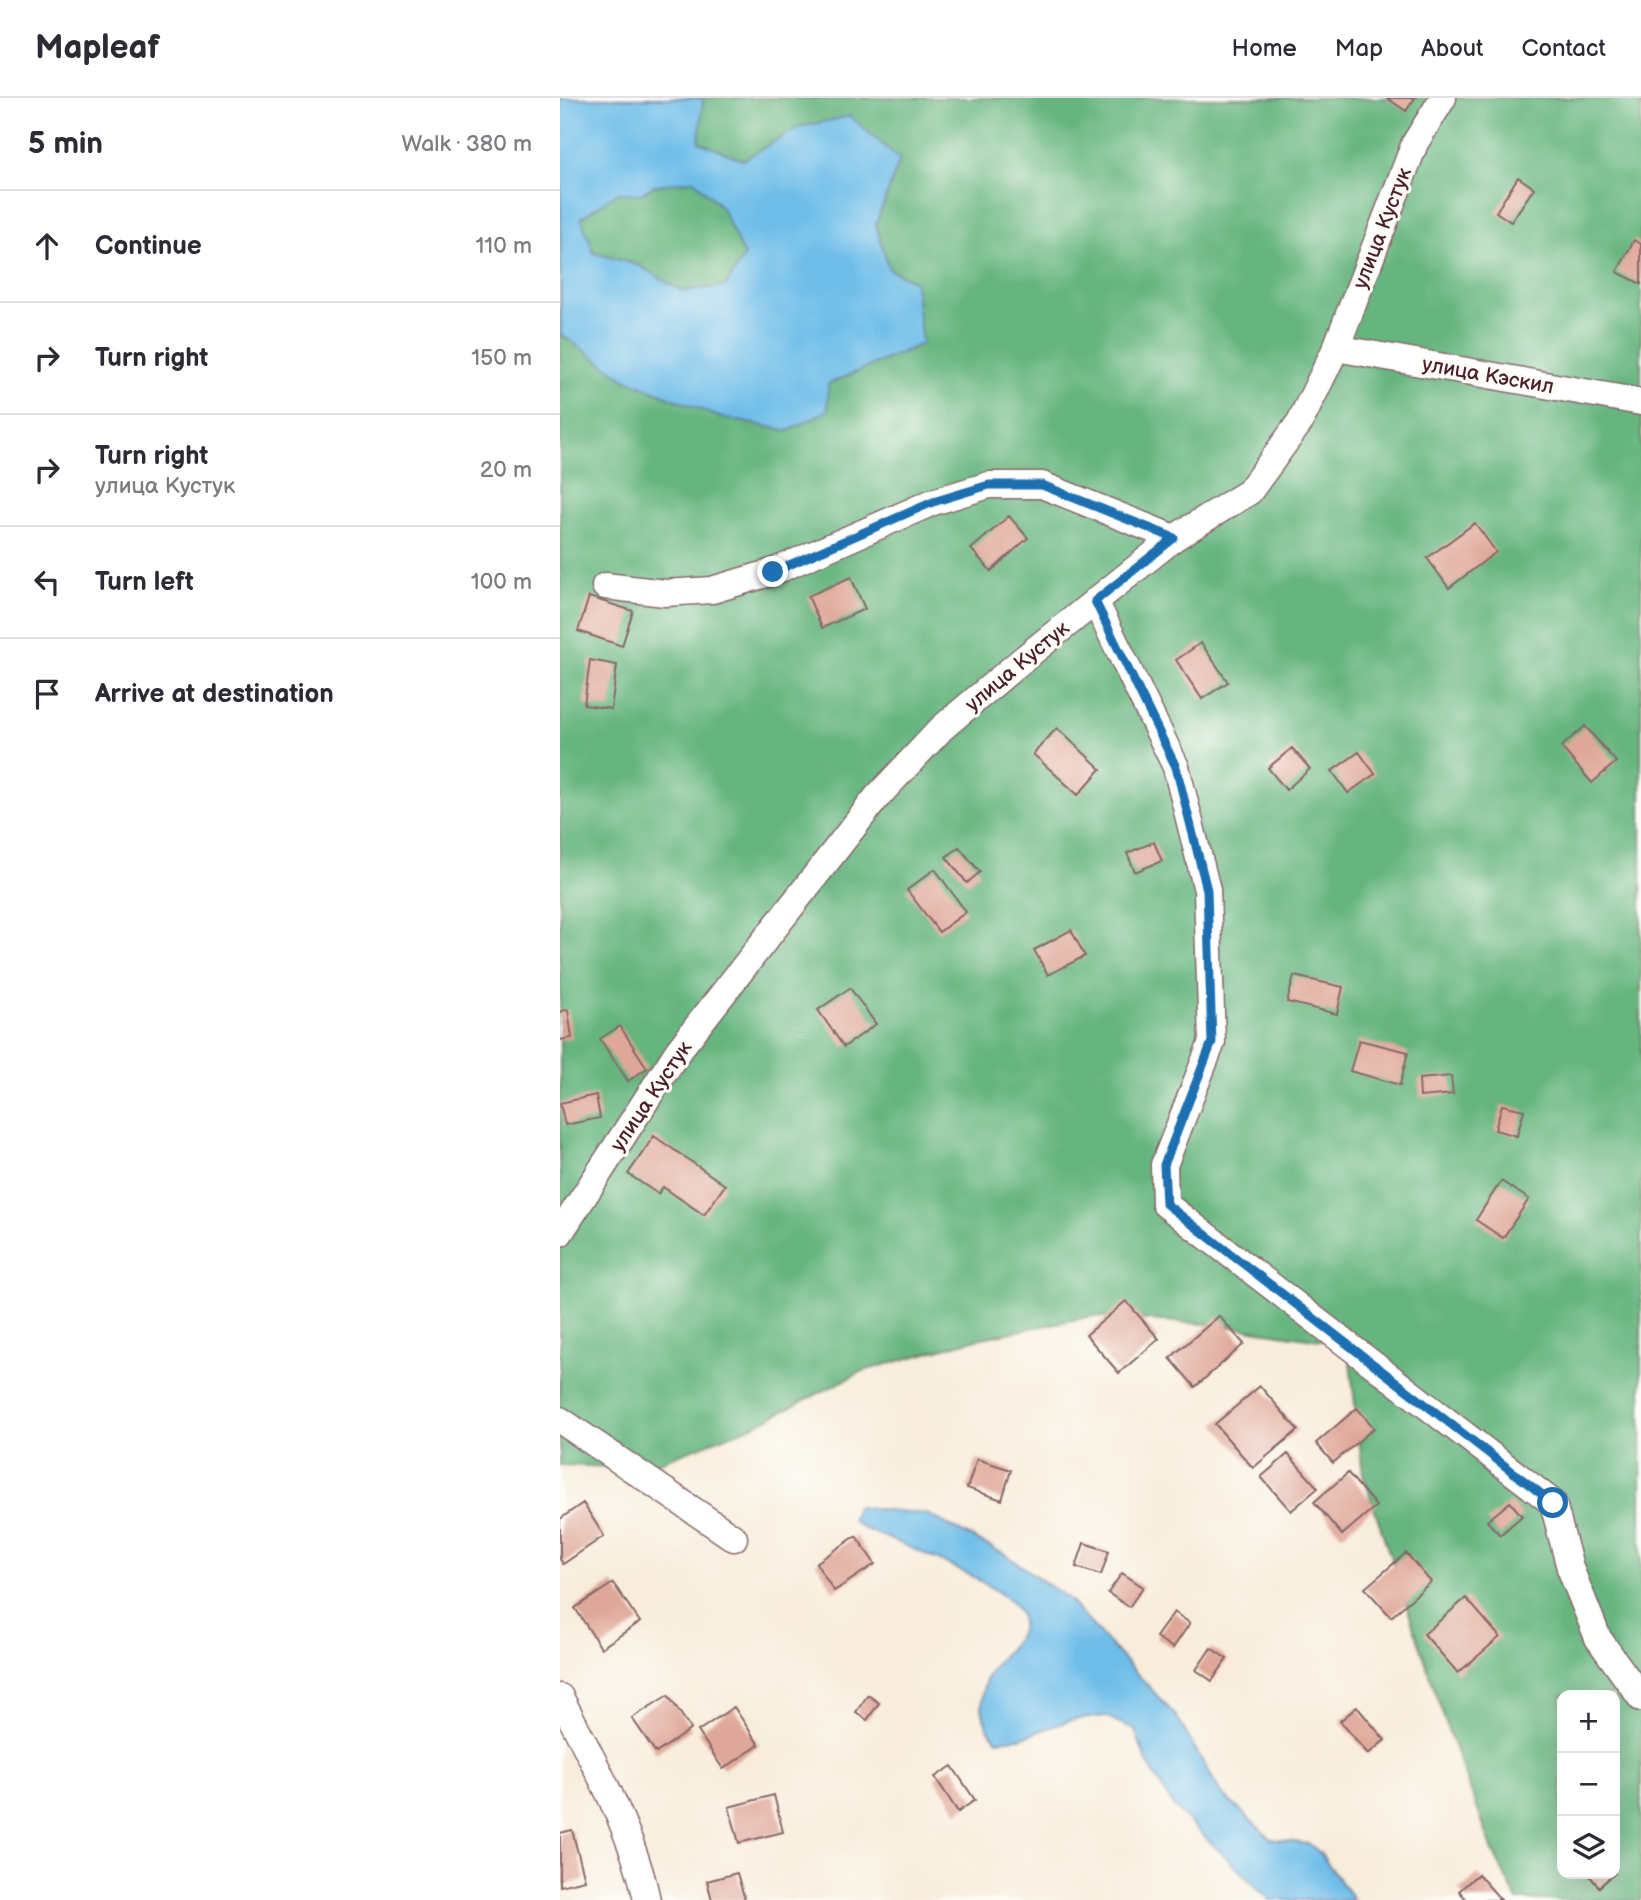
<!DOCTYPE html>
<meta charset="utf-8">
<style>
body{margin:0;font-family:"Balsamiq Sans",sans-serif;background:#f2f2f3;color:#2b2b33}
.controls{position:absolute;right:21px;bottom:21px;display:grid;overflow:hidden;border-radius:14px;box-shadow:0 7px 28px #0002}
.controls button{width:63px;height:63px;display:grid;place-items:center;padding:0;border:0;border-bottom:2px solid #e1e1e2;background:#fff;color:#2b2b33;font:35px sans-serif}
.stop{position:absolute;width:21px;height:21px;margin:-16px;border:5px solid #1f6fb2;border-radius:50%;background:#fff}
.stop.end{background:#1f6fb2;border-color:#fff;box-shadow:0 2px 7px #0008}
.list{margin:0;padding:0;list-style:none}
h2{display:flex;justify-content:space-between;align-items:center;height:91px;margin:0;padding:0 28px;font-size:30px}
h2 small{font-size:23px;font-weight:400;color:#7c7c81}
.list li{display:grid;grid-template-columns:46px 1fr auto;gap:21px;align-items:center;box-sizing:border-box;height:112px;padding:0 28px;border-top:2px solid #e1e1e2}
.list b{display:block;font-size:26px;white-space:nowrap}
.list p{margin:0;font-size:23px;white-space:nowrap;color:#7c7c81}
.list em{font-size:23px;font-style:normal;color:#7c7c81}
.icon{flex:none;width:38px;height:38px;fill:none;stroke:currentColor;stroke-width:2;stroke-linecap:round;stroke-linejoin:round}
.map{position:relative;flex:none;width:1081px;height:1802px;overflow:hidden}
header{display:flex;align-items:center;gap:42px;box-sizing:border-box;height:98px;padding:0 35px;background:#fff;border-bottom:2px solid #e1e1e2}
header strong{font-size:33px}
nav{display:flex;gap:38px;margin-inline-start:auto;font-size:24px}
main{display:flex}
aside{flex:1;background:#fff}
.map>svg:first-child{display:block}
.forest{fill:#66b57f;stroke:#586a55;stroke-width:2;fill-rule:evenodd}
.water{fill:#6ebee9;stroke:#5c6e8a;stroke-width:2;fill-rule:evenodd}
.building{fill:#dfa799}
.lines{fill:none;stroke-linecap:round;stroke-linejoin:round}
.minor-casing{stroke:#876769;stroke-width:29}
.minor{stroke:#fff;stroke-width:26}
.route{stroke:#1f6fb2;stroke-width:9}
.labels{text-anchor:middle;stroke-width:6;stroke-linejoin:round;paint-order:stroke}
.street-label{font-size:21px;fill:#4a1f2b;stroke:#fdfcf7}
</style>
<header>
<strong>Mapleaf</strong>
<nav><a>Home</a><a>Map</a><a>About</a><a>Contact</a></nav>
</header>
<main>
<aside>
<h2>5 min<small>Walk · 380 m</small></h2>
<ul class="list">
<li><svg class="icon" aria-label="ahead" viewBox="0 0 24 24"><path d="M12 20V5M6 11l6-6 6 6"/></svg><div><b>Continue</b></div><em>110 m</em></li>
<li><svg class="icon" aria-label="right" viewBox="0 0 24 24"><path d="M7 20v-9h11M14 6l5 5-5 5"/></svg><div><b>Turn right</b></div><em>150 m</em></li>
<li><svg class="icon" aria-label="right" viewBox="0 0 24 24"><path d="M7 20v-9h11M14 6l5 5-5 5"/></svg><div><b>Turn right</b><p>улица Кустук</p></div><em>20 m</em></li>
<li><svg class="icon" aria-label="left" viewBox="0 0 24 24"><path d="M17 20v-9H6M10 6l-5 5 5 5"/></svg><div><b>Turn left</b></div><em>100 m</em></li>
<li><svg class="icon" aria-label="arrive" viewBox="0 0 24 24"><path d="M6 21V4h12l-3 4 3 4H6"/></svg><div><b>Arrive at destination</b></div></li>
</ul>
</aside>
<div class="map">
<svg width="1081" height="1802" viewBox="0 0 1081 1802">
<rect width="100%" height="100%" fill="#fdfcf7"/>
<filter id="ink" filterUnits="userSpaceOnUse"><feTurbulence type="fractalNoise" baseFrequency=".0143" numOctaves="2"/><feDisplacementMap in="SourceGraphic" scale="14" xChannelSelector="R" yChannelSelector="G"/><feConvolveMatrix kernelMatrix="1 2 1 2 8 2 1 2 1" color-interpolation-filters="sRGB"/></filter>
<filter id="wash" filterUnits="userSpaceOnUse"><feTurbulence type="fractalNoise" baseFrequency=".00686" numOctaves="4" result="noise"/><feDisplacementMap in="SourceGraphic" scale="28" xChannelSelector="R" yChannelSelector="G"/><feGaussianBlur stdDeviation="1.57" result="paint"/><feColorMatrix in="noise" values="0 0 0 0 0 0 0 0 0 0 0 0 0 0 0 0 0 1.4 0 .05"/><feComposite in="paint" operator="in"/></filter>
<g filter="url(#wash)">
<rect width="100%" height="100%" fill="#f8eddc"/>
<path class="forest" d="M0 0H1081V1802H957L933 1753 888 1632 803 1376 788 1246 659 1227 533 1218 417 1241 303 1273 195 1327 84 1370 0 1367ZM1002 1597H1055V1776H1002Z"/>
<path class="water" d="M0 0H143L139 44 183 62 239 29 290 18 340 61 316 126 329 171 355 184 362 246 268 286V312L229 333 159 319 65 281 1 236ZM134 82 162 110 184 158 166 188 122 193 78 167 34 155 21 120 57 95 81 96 93 88Z
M297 1409 367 1416 446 1457 507 1500 616 1618 661 1695 711 1741 749 1746 760 1755 794 1802H710L613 1708 586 1662 575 1632 546 1618 511 1622 460 1640 437 1642C420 1625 418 1599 428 1577 438 1555 481 1535 452 1505 427 1479 338 1445 303 1430L292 1422Z"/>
<g id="blocks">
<path class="building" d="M827 0H855L846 13Z
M958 79 974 90 951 124 936 114Z
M1074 142 1081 146V186L1057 174Z
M449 418 468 440 431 473 411 451Z
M915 425 936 454 889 490 867 460Z
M291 479 305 511 262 530 248 498Z
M29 499 73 513 62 548 18 533Z
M641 545 668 584 642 601 616 562Z
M30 562 57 567 51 611 24 607Z
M1025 628 1056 664 1032 685 1001 649Z
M497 630 541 671 518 697 473 656Z
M732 650 750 671 726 692 708 670Z
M799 654 815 676 788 695 772 673Z
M594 744 602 763 575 774 567 755Z
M399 749 420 774 407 785 386 759Z
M375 771 406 814 379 834 347 792Z
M511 832 525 858 488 877 474 852Z
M734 878 783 889 777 916 727 904Z
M290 890 316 926 284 949 258 912Z
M8 912 12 940 0 942V913Z
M60 928 87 970 68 983 40 941Z
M799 942 848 954 840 987 790 973Z
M891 978 893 996 860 999 859 981Z
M36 997 40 1020 5 1027 0 1005Z
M942 1007 964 1012 957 1038 935 1032Z
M94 1038 165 1087 144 1117 103 1089 98 1096 68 1076Z
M941 1083 969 1101 943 1140 916 1122Z
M566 1203 599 1241 559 1275 526 1237Z
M659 1218 684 1246 635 1289 610 1260Z
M700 1288 738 1332 693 1370 655 1326Z
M797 1310 814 1330 773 1365 756 1345Z
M728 1356 758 1390 731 1413 701 1379Z
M417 1361 451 1372 442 1402 407 1390Z
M788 1375 816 1408 782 1437 754 1404Z
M950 1404 962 1418 940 1437 927 1423Z
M23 1405 44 1438 3 1466 0 1461V1421Z
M296 1438 315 1466 274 1493 256 1465Z
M524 1445 549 1453 541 1477 516 1469Z
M846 1455 871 1484 831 1519 805 1490Z
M562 1475 583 1489 569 1509 548 1495Z
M53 1485 80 1524 41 1550 15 1510Z
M906 1500 940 1539 898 1575 864 1536Z
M614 1514 630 1525 613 1550 596 1539Z
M651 1550 667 1561 652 1583 636 1572Z
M108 1597 131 1631 96 1655 72 1620Z
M308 1597 319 1605 307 1622 296 1614Z
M174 1609 199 1647 163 1671 138 1633Z
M797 1609 825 1642 808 1656 780 1623Z
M392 1668 415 1702 398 1714 375 1679Z
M214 1697 223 1734 179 1745 169 1709Z
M12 1732 25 1782 0 1788V1735Z
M177 1775 185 1802H152L147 1783Z
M918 1776 941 1802H907L899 1793Z
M1028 1776H1054L1039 1789Z"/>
</g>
</g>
<g filter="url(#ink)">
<use href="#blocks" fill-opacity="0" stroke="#876769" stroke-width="2"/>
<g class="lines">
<defs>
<path id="minor" d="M776 250 1081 304
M45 488 105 495 152 492 213 474 373 404 429 387H482L614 440
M535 503 616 669 647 792 652 944 604 1067 605 1106 993 1405 1010 1470 1038 1540 1081 1600
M0 1135 118 953 317 699 382 630 461 563 614 440 689 394 740 324 776 250 855 45 883 0
M0 1322 174 1440
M0 1599C33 1663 72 1731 87 1802"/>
</defs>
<use href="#minor" class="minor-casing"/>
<use href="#minor" class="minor"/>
</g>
</g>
<g class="lines" filter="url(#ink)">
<path class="route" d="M213 474 373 404 429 387H482L614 440 535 503 616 669 647 792 652 944 604 1067 606 1106 993 1405"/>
</g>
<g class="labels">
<g class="street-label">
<text transform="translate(822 130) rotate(-69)" y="7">улица Кустук</text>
<text transform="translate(928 277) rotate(10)" y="7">улица Кэскил</text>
<text transform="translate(457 568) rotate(-40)" y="7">улица Кустук</text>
<text transform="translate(91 998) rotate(-56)" y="7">улица Кустук</text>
</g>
</g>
</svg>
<div class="controls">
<button>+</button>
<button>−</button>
<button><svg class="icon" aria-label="layers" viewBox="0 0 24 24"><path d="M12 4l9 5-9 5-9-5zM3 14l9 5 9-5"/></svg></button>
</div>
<div class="stop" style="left:993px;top:1405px"></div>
<div class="stop end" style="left:213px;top:474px"></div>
</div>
</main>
